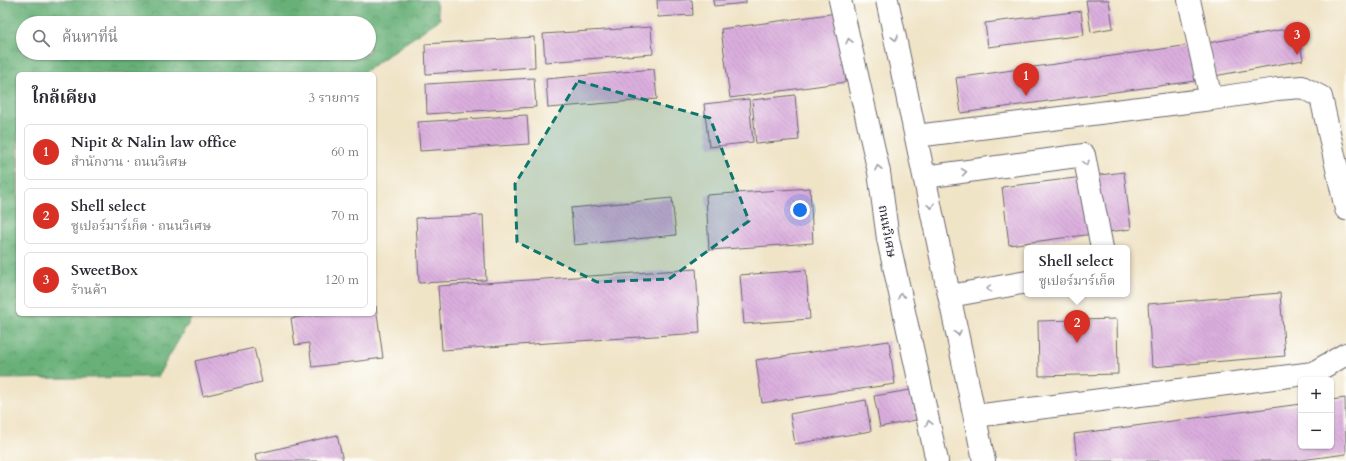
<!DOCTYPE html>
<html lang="th">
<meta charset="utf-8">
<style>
body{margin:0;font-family:Cardo,"Noto Serif Thai",serif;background:#f7f7f7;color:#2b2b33}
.controls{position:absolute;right:12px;bottom:12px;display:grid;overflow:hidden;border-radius:6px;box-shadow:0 1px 3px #0004}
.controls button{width:36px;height:36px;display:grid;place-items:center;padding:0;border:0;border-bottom:1px solid #e1e1e2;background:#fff;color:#2b2b33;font:20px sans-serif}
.you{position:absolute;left:800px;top:210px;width:14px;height:14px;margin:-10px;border:3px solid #fff;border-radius:50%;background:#1a73e8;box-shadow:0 0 0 6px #1a73e833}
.badge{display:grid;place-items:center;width:26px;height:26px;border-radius:50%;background:#d93025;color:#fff;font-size:13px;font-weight:700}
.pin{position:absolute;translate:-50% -33px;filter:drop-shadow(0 1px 2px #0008)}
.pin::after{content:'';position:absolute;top:21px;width:14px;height:12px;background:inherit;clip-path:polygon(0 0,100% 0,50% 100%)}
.popup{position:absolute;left:1024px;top:245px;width:106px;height:52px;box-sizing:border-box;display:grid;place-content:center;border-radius:6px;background:#fff;filter:drop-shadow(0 1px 3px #0005);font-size:13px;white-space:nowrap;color:#7c7c81}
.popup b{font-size:15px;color:#2b2b33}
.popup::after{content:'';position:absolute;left:50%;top:100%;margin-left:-8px;border:8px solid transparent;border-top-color:#fff}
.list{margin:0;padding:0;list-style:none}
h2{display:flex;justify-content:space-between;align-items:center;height:52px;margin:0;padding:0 16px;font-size:17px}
h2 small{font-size:13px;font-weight:400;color:#7c7c81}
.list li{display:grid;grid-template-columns:26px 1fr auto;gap:12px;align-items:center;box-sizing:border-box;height:56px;margin:0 8px 8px;padding:0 8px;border:1px solid #e1e1e2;border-radius:6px}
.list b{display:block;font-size:15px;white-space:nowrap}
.list p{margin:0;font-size:13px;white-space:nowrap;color:#7c7c81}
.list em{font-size:13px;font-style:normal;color:#7c7c81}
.icon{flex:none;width:22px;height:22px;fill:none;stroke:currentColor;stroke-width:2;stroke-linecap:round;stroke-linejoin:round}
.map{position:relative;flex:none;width:1346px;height:461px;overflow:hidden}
.search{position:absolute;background:#fff;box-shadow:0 1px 3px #0004;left:16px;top:16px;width:360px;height:44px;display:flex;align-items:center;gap:10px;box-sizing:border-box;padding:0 14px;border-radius:22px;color:#7c7c81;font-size:15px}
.panel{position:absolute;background:#fff;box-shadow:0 1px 3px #0004;left:16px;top:72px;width:360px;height:244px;border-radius:6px}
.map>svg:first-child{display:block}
.forest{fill:url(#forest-crowns);stroke:#44695a;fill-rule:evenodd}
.building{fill:url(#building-back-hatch)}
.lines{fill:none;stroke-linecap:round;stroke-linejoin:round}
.minor-casing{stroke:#6a666c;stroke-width:24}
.major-casing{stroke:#6a666c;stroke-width:24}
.minor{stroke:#fff;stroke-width:22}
.major{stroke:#fff;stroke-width:22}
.oneway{stroke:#9c9ca7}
.marked{fill:#0f766e;fill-opacity:0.2;stroke:#0f766e;stroke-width:3;stroke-dasharray:8 5;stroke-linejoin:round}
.labels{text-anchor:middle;stroke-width:3;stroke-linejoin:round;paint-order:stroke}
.street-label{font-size:13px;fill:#22223b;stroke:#fdfcf7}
</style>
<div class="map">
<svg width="1346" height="461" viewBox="0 0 1346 461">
<defs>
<pattern id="forest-crowns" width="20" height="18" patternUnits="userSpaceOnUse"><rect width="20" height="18" fill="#67b078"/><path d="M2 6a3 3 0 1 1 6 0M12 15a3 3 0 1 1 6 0" fill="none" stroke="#548f64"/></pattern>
<pattern id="building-back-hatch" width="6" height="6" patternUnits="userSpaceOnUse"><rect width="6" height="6" fill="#daaedd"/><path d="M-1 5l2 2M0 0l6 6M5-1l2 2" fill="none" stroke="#bb95bf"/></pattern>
</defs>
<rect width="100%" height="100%" fill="#fdfcf7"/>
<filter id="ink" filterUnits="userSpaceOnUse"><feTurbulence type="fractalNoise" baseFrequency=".025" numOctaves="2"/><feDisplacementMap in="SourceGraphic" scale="8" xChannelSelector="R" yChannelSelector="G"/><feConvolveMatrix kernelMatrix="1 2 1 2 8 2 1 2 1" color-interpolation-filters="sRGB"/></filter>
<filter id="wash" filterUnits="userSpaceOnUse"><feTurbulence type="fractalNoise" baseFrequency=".012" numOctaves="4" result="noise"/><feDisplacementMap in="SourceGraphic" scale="16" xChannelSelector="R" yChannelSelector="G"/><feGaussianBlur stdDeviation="0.9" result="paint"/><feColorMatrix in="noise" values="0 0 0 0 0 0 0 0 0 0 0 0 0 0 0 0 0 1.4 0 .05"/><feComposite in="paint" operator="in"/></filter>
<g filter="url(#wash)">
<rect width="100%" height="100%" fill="#f0e4c7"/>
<path class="forest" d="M0 0H435L440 19 361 74H18V314H194L157 377 0 379ZM23 23H369V53H23Z"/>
<g id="blocks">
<path class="building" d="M657 0H692L693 15 658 17Z
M713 0H746V3L714 6Z
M1086 0H1109L1113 28 1091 32Z
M1081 11 1084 35 988 47 985 23Z
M837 13 846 82 730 98 721 29Z
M651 27 653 54 545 62 543 34Z
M1297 27 1303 60 1214 76 1208 43Z
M534 37 535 67 426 74 425 44Z
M1190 45 1195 81 961 113 956 78Z
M654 69 657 99 548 108 546 79Z
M534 78 536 107 427 114 426 84Z
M795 95 799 140 756 144 752 100Z
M749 99 753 142 709 147 704 104Z
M527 115 529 144 420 151 418 122Z
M1124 172 1131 229 1009 245 1002 187Z
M810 188 813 243 709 250 706 195Z
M672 198 676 235 574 245 571 208Z
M483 215 486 280 419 283 416 218Z
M696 269 700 333 442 350 438 286Z
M806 270 810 319 744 324 740 275Z
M1280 293 1285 356 1152 367 1148 304Z
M376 306 383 358 312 367 309 343 295 345 291 318 321 314H374V307Z
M1117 319 1118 374 1039 376 1038 321Z
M889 341 895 384 762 403 756 360Z
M254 348 262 382 203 396 195 361Z
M910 390 916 420 880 427 874 396Z
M1345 398 1346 454 1294 461H1077L1074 434 1301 404V446H1331V400Z
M866 400 871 431 795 444 790 414Z
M337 435 343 461H256L255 454Z"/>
</g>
</g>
<g filter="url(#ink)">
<use href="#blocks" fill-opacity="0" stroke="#6a666c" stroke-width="1"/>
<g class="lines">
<defs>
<path id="minor" d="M1189 0 1211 99
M916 136 1211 99 1277 89 1302 87 1321 97 1346 209
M925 177 1084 155 1102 248
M950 296 1027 282
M975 416 1313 373 1346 354"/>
<path id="major" d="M840 0 879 172 888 239 937 461
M887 0 984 461"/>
</defs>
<use href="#minor" class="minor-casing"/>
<use href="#major" class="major-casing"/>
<use href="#minor" class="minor"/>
<use href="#major" class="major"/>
</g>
<defs><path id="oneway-chevron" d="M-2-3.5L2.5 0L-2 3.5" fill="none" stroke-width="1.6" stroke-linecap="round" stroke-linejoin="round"/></defs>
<g class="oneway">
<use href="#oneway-chevron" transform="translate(895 38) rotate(78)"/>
<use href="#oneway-chevron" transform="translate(849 41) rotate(-103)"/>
<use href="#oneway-chevron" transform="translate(1086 163) rotate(79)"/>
<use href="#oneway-chevron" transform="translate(878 168) rotate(-102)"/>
<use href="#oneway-chevron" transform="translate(964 172) rotate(-8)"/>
<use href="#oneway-chevron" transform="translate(931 206) rotate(78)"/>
<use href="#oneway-chevron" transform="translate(989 289) rotate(170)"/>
<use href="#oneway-chevron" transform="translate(901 296) rotate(-103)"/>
<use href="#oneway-chevron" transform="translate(958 333) rotate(78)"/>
<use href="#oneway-chevron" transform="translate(929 423) rotate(-102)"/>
</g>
</g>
<path class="marked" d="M578 81 710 118 749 221 669 279 597 282 517 242 515 184Z"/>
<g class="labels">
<g class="street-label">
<text transform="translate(888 231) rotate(80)" y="5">ถนนวิเศษ</text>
</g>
</g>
</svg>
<div class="controls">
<button>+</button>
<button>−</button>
</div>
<div class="you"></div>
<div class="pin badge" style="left:1026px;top:96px">1</div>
<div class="pin badge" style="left:1077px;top:343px">2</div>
<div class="popup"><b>Shell select</b>ซูเปอร์มาร์เก็ต</div>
<div class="pin badge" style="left:1297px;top:55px">3</div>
<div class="search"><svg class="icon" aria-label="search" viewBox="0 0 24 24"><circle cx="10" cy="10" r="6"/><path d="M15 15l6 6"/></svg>ค้นหาที่นี่</div>
<section class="panel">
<h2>ใกล้เคียง<small>3 รายการ</small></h2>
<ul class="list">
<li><span class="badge">1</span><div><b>Nipit &amp; Nalin law office</b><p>สำนักงาน · ถนนวิเศษ</p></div><em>60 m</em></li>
<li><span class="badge">2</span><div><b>Shell select</b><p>ซูเปอร์มาร์เก็ต · ถนนวิเศษ</p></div><em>70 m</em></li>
<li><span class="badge">3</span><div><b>SweetBox</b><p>ร้านค้า</p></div><em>120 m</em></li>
</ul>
</section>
</div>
